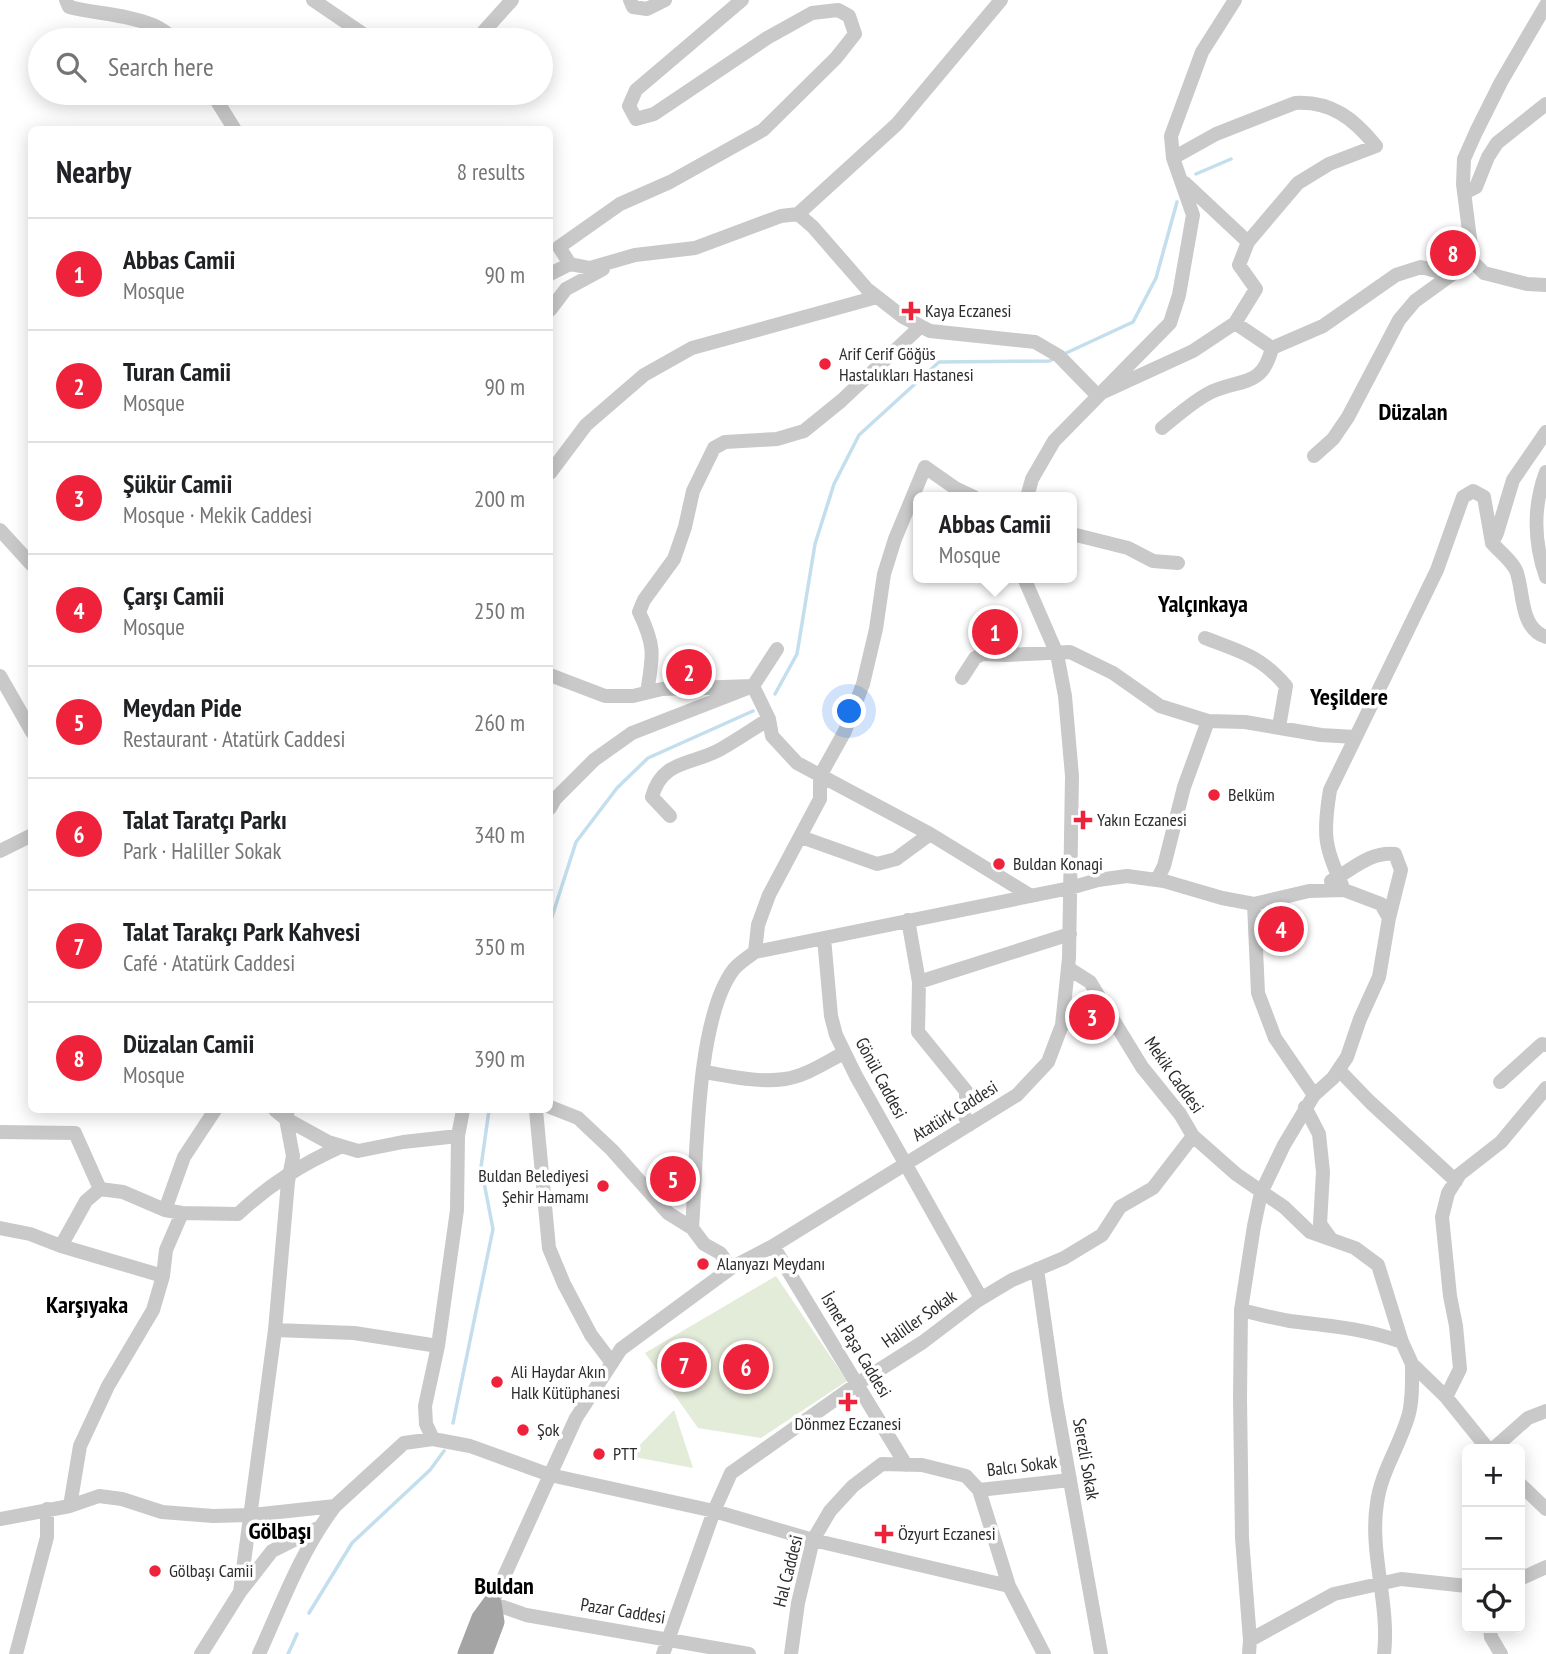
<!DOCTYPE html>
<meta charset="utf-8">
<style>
body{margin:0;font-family:"PT Sans Narrow",sans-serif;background:#f2f2f2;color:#202124}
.controls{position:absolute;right:21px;bottom:21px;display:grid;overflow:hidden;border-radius:10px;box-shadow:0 4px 18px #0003}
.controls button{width:63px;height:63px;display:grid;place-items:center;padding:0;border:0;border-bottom:2px solid #e0e0e0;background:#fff;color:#202124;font:35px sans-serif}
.you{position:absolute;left:850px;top:712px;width:24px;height:24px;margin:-18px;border:5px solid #fff;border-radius:50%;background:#1a73e8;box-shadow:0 0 0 10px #1a73e833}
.badge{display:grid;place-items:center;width:46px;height:46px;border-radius:50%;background:#ee233b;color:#fff;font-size:23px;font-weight:700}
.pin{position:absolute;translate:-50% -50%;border:4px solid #fff;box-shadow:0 2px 7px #0006}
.popup{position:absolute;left:913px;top:492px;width:164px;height:91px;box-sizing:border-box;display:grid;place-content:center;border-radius:10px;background:#fff;filter:drop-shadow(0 2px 5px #0005);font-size:23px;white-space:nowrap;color:#757577}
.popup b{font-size:26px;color:#202124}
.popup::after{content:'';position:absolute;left:50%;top:100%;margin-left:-14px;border:14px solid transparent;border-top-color:#fff}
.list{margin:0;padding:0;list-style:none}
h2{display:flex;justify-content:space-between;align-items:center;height:91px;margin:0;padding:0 28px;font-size:30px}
h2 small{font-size:23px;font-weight:400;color:#757577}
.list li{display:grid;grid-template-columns:46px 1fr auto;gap:21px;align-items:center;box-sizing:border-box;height:112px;padding:0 28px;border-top:2px solid #e0e0e0}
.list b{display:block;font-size:26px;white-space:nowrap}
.list p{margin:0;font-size:23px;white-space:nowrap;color:#757577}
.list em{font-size:23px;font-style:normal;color:#757577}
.icon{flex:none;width:38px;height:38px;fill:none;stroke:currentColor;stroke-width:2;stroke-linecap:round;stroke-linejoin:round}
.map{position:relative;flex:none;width:1546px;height:1654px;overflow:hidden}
.search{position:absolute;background:#fff;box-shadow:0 4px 18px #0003;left:28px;top:28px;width:525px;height:77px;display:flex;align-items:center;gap:18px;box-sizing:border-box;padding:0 24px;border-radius:38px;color:#757577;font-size:26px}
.panel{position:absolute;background:#fff;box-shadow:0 4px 18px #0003;left:28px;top:126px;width:525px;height:987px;border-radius:10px}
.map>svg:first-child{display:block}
.green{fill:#e3ebd9}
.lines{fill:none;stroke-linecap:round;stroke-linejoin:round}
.stream{stroke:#c3deed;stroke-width:3.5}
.minor{stroke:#c9c9c9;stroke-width:14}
.major{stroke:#a4a4a4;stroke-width:19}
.poi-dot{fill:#ee233b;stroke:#fff;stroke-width:2.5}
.labels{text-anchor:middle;stroke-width:7;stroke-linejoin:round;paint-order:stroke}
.poi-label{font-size:18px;fill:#2c2c2c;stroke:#fff;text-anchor:start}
.street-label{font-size:18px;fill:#2c2c2c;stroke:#fff}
.district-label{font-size:24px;font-weight:bold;fill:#000;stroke:#fff}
</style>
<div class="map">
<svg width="1546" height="1654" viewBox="0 0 1546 1654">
<rect width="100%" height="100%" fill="#fff"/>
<path class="green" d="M776 1276 847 1381 761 1438 698 1428 645 1353Z
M674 1410 693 1468 629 1456Z"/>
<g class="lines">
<path class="stream" d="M1196 174 1231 159
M1064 354 1133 322 1156 278 1177 202
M775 694 797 654 815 544 834 484 859 435 939 362 1049 361 1054 359
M550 923 576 842 617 788 648 758 753 711
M453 1423 493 1229 481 1167 489 1110
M309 1613 352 1543 430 1470 444 1451
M288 1654 297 1634"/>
<path class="minor" d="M66 0 69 7C97 14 126 14 153 25 161 28 169 35 177 40
M313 0 372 40
M630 0 633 7 647 9 665 0
M742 0 636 90 629 106 636 119 654 114 767 38 812 13 838 10 849 16 855 34 836 58 763 130 670 182 620 204 559 247 570 264 590 268 635 255 695 248 781 216 798 214 813 227 867 289 903 317 930 331 1035 342 1059 356 1097 395 1193 351 1235 323 1272 348 1323 326 1396 275 1421 267 1451 275 1473 262
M1546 5 1501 82 1476 132 1464 159 1463 184 1473 262 1484 273 1527 284 1546 285
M476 40 512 0
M212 93 235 130
M1173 158 1216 134 1295 103C1332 101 1354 119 1376 146L1329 164 1298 183 1248 242 1239 265 1256 289 1235 323
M1185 183 1248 242
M1464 193 1476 187 1488 157 1497 143 1546 104
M798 214 897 124 1001 0
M550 274 570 264
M550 310 566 289 603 269
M1162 428C1177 416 1193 401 1211 392 1242 378 1262 388 1272 348
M1546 432 1513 480 1497 533 1492 543C1500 552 1514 563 1517 573 1524 595 1520 628 1546 637
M1314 456 1333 439 1348 417 1399 320 1415 301 1451 275
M1546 472C1533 506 1534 543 1546 577
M550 473 586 425 644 375 692 348 877 297
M1027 497 1032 479 1054 441 1170 323 1179 295 1193 215 1173 158 1171 136 1202 52 1235 0
M0 530 32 565
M1072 534 1128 548 1153 561 1178 563
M1205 638C1241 652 1261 656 1286 686L1279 727
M550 675 605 696H633L662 689 753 686 769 719 772 736 797 763 930 834 1031 896
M0 676 32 732
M962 678 975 658 982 654 1006 655 1070 652 1113 673 1160 706 1208 721 1245 722 1321 735 1355 737
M647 692C653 656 656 647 639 612L644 600 674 559 685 527 693 491 714 448 725 442 777 439 804 431 841 401 921 326
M550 808 555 799 594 760 632 733 753 686 777 649
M670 816 652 797C662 759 693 765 721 749 737 740 753 729 769 719
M801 837 877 864 896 859 930 834
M0 851 32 835
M1157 880 1164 866 1184 787 1208 721
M1331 881C1352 870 1370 851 1395 854L1401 870 1389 918
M1344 890C1325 846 1322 838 1330 790L1437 570 1463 497 1473 491 1484 497 1492 543
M1254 904 1258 993 1275 1038 1314 1095
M908 920 919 982 918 1032 966 1091V1100L961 1109 969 1125
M824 938 831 1016 836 1035 856 1076 981 1298
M755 952 758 925 769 895 820 799V776L845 731 863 684 876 629 884 574 895 539 925 467 955 488 974 497
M1068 968 1090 982 1142 1067 1180 1114 1193 1136 1236 1174 1284 1207 1310 1232 1355 1248 1378 1265 1402 1342 1412 1364 1446 1397 1488 1449
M919 982 1070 934
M1339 1070 1370 1102 1456 1181
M704 1072C730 1076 758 1083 785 1079 806 1076 826 1062 844 1053
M1500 1082 1542 1044 1546 1045
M550 1107 578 1118 612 1150 668 1213 692 1228
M1305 1107 1319 1134 1323 1172 1320 1224 1331 1239
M275 1110 286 1119 328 1142 358 1151 403 1142 458 1136
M536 1110 549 1248 564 1284 591 1335 612 1363
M0 1132 75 1133 100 1189
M165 1210 184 1157 215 1110
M0 1228 30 1234 61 1246 163 1276
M61 1246 86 1201 100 1189 123 1192 165 1210 182 1213 238 1214C270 1184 302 1164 342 1146
M773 1246 906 1465
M731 1268 720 1253 704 1244 692 1228C697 1163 695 1019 734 969 739 963 748 957 755 952L1070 888 1098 880 1127 876 1164 881 1222 898 1254 904 1309 891 1344 890 1381 904 1389 918 1379 977 1360 1019 1347 1057 1333 1078 1314 1095 1284 1145 1261 1193 1254 1226 1241 1310 1240 1398 1242 1538 1250 1640 1249 1654
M1037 1269 1056 1402 1101 1654
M1241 1310C1257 1314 1273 1318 1290 1321 1329 1326 1364 1328 1402 1342
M275 1330 354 1333 438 1346
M1446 1397 1460 1369 1456 1326 1450 1296 1442 1217 1448 1193 1460 1174 1501 1142 1546 1088
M433 1439 426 1424 425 1406 438 1346 457 1210 458 1136 463 1110
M1493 1449 1528 1418 1546 1411
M1520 1484 1546 1509
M979 1490 1070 1480
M70 1506 80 1446 108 1386 153 1310 163 1276 166 1250 182 1213
M0 1519 70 1506 99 1496 122 1499 162 1512 213 1516 251 1515 335 1506 404 1443 433 1439 470 1446 550 1475 714 1511 813 1540 1009 1586
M1520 1579 1546 1567
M240 1592 275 1330 288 1182 293 1156 286 1119 288 1110
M1490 1628 1491 1637 1501 1654
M1250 1640 1334 1594 1401 1579 1467 1586
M16 1654 47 1537V1509
M201 1654 240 1592 272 1551 318 1528
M259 1654C282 1603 301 1551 335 1506
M663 1654 714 1511 731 1473 857 1384 923 1342 977 1301 1012 1280 1064 1258 1102 1235 1120 1207 1153 1188 1193 1136
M749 1654 526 1615 492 1603 576 1418 621 1349 731 1268 773 1246 1017 1095 1048 1062 1062 1025 1069 958 1072 776 1065 696 1057 654 1024 578
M791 1654 798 1603 813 1540 830 1511 853 1486 882 1464 922 1465 966 1476 979 1490 1009 1586 1044 1654
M1384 1654C1390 1604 1369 1553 1377 1503 1381 1472 1399 1447 1408 1417 1413 1401 1412 1381 1412 1364"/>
<path class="major" d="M467 1654 481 1618 492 1603
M483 1654 495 1622 492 1603"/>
</g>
<g class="poi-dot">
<path d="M907.5 300.5h7v7h7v7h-7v7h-7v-7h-7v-7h7z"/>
<circle cx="825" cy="364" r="7"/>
<circle cx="1214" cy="795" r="7"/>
<path d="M1079.5 809.5h7v7h7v7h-7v7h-7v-7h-7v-7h7z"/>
<circle cx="999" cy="864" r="7"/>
<circle cx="603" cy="1186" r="7"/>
<circle cx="703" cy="1264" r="7"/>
<circle cx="497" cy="1382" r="7"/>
<path d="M844.5 1391.5h7v7h7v7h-7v7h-7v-7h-7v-7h7z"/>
<circle cx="523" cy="1430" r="7"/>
<circle cx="599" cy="1454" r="7"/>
<path d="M880.5 1523.5h7v7h7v7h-7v7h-7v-7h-7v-7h7z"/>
<circle cx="155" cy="1571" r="7"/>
</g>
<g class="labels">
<g class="poi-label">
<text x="925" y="317">Kaya Eczanesi</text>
<text x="839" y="360">Arif Cerif Göğüs<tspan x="839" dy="21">Hastalıkları Hastanesi</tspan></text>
<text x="1228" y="801">Belküm</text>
<text x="1097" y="826">Yakın Eczanesi</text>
<text x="1013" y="870">Buldan Konagi</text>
<text x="589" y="1182" text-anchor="end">Buldan Belediyesi<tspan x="589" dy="21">Şehir Hamamı</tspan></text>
<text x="717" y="1270">Alanyazı Meydanı</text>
<text x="511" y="1378">Ali Haydar Akın<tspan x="511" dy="21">Halk Kütüphanesi</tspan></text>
<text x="848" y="1430" text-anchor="middle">Dönmez Eczanesi</text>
<text x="537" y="1436">Şok</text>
<text x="613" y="1460">PTT</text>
<text x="898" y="1540">Özyurt Eczanesi</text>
<text x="169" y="1577">Gölbaşı Camii</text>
</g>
<g class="street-label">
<text transform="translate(1174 1075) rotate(55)" y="6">Mekik Caddesi</text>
<text transform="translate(881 1078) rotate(62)" y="6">Gönül Caddesi</text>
<text transform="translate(955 1111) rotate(-32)" y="6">Atatürk Caddesi</text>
<text transform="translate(919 1319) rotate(-35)" y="6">Haliller Sokak</text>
<text transform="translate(856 1345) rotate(59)" y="6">İsmet Paşa Caddesi</text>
<text transform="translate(1086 1459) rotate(80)" y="6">Serezli Sokak</text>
<text transform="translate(1022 1466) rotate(-7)" y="6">Balcı Sokak</text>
<text transform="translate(788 1571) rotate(-76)" y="6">Hal Caddesi</text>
<text transform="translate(623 1611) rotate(9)" y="6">Pazar Caddesi</text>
</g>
<g class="district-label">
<text x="1413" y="420">Düzalan</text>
<text x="1203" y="612">Yalçınkaya</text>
<text x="1349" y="705">Yeşildere</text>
<text x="87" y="1313">Karşıyaka</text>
<text x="280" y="1539">Gölbaşı</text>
<text x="504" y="1594">Buldan</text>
</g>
</g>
</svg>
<div class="controls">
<button>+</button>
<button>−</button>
<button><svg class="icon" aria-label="locate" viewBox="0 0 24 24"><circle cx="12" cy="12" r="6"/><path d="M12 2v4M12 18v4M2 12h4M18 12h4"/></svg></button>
</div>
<div class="you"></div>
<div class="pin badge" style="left:995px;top:632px">1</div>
<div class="popup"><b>Abbas Camii</b>Mosque</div>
<div class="pin badge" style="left:689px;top:672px">2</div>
<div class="pin badge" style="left:1092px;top:1017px">3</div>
<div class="pin badge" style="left:1281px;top:929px">4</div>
<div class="pin badge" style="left:673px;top:1179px">5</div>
<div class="pin badge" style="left:746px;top:1367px">6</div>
<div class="pin badge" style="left:684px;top:1365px">7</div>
<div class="pin badge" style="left:1453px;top:253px">8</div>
<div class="search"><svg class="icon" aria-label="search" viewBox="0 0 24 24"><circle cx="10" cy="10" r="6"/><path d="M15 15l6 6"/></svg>Search here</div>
<section class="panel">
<h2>Nearby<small>8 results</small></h2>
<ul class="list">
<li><span class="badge">1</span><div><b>Abbas Camii</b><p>Mosque</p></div><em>90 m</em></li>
<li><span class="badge">2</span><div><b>Turan Camii</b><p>Mosque</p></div><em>90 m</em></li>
<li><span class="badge">3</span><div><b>Şükür Camii</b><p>Mosque · Mekik Caddesi</p></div><em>200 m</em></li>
<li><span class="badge">4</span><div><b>Çarşı Camii</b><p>Mosque</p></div><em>250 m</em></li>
<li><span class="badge">5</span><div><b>Meydan Pide</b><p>Restaurant · Atatürk Caddesi</p></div><em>260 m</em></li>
<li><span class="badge">6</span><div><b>Talat Taratçı Parkı</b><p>Park · Haliller Sokak</p></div><em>340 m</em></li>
<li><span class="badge">7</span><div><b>Talat Tarakçı Park Kahvesi</b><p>Café · Atatürk Caddesi</p></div><em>350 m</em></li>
<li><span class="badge">8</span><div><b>Düzalan Camii</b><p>Mosque</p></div><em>390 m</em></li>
</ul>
</section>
</div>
